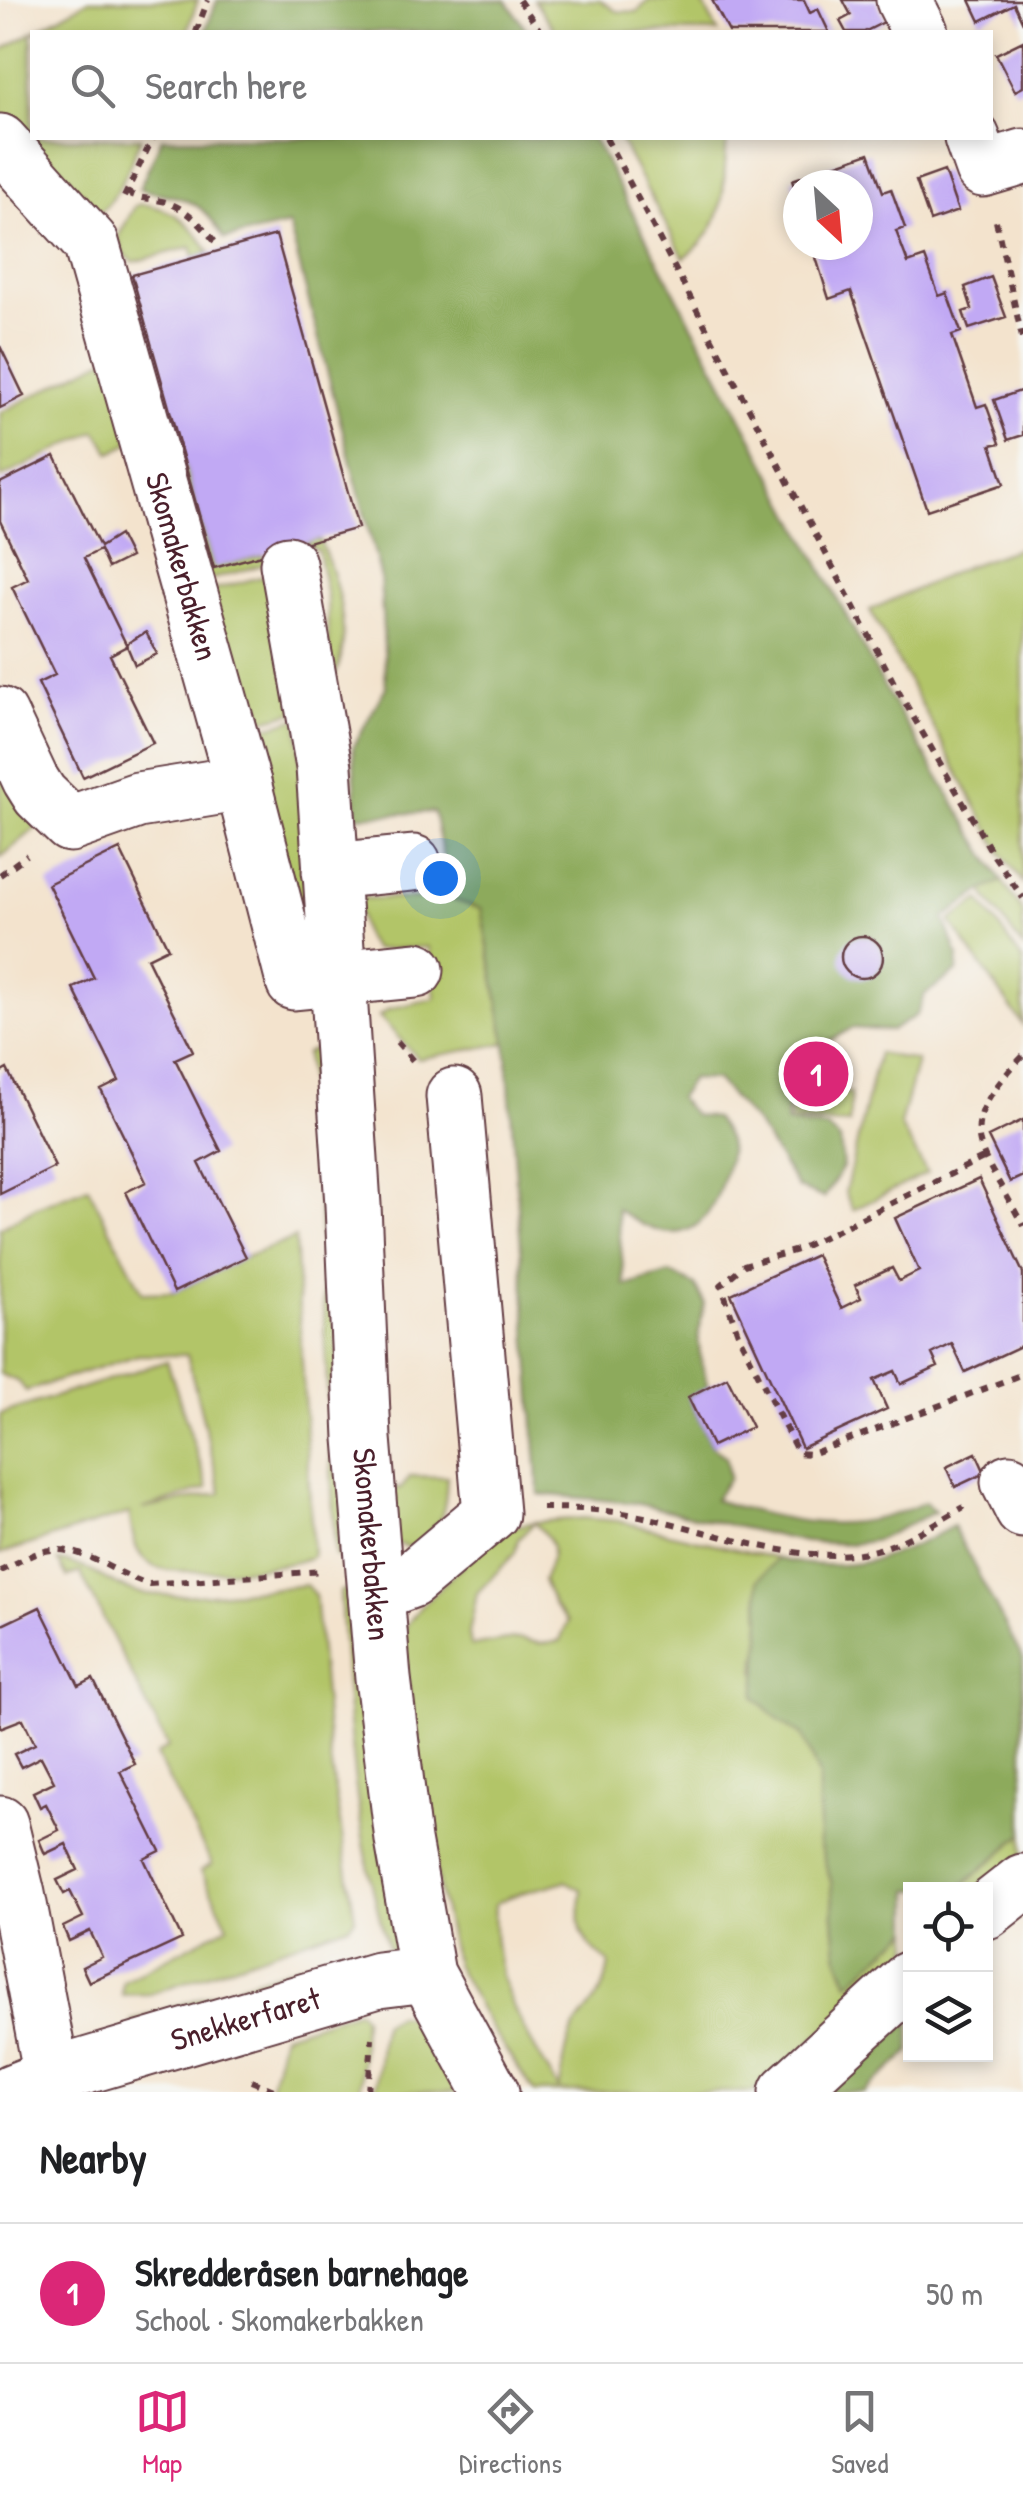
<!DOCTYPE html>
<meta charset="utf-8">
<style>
body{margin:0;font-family:"Patrick Hand",sans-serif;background:#f2f2f2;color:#202124}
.controls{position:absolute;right:30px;bottom:30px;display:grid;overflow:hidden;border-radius:0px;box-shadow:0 5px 15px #0003}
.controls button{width:90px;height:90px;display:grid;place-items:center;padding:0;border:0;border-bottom:2px solid #e0e0e0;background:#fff;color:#202124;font:50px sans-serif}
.compass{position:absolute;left:783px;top:170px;width:90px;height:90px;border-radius:50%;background:#fff;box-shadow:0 5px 15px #0003;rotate:154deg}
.you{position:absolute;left:440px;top:878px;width:35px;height:35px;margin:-25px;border:8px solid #fff;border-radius:50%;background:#1a73e8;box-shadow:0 0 0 15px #1a73e833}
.badge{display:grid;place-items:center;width:65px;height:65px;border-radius:50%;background:#db2777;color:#fff;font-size:32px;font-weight:700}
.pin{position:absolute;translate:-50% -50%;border:5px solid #fff;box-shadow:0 2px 10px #0006}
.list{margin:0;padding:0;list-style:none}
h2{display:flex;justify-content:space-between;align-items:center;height:130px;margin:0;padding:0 40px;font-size:42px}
h2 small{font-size:32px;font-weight:400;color:#757577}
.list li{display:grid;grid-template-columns:65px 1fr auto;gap:30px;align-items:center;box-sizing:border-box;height:140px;padding:0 40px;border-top:2px solid #e0e0e0}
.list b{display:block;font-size:38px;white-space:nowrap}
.list p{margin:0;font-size:32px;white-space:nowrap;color:#757577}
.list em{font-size:32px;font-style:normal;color:#757577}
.icon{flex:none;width:55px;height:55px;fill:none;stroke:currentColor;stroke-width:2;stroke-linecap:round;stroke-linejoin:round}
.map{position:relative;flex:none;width:1023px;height:2092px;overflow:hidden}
.search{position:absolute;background:#fff;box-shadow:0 5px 15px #0003;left:30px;right:30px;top:30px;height:110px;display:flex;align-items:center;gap:25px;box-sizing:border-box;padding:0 35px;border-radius:0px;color:#757577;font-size:38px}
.sheet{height:270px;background:#fff}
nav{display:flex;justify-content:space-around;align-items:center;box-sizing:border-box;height:140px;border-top:2px solid #e0e0e0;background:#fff;font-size:28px;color:#757577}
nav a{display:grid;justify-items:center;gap:5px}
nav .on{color:#db2777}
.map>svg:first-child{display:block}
.green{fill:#b2c568;stroke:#7e724a;stroke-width:2.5;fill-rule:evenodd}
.forest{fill:#8daa5c;stroke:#6c6444;stroke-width:2.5}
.building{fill:#c1a9f4}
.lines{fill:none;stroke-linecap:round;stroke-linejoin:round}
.minor-casing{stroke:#633c43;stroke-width:59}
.path{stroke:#633c43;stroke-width:6;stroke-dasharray:8 8;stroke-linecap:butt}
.minor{stroke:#fff;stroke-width:55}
.labels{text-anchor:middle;stroke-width:9;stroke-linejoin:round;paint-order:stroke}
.street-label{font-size:32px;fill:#4a1f2b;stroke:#f6f6f2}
</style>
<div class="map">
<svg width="1023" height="2092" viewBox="0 0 1023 2092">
<rect width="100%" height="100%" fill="#f6f6f2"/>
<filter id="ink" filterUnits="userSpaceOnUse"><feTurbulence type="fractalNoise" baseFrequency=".01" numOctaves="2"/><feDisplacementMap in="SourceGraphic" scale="20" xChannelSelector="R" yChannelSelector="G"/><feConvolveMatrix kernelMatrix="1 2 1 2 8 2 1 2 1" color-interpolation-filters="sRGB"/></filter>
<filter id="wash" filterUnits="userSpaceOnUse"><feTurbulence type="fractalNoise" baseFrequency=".0048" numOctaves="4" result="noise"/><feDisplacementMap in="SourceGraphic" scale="40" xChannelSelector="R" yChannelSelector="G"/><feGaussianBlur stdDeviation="2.25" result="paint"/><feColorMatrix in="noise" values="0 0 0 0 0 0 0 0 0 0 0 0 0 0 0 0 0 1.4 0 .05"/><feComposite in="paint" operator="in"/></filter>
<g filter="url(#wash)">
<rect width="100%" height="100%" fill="#f3e3cd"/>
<path class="green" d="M89 0H198L187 32H32V138H141C129 164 120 199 95 216L0 118V51Z
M534 0H600L616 11 637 12 649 0H701L718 32H556Z
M619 138H727C722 187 730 225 684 258Z
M141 204C174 208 193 224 210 253L194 257 191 247 134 262 123 254 118 237 135 206Z
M132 278 214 567 263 555 266 564 202 582 117 282Z
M111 356 130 443 111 453 96 431 0 478V413Z
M319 539C336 576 354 635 335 675L329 673 327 596 318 551 304 542Z
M1019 548 1023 549V883L1002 854 870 610 965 567Z
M272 574 297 711 239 727 201 593Z
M298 718 313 925 290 928 242 734Z
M0 748 36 828 0 858Z
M1002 881 1023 912V948L982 891Z
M358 898 451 899 481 908 506 1043 418 1059 379 1016 389 1009 435 998 428 947 375 950C360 937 360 917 358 898Z
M980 900 1023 961V1025L950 921Z
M315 1049 320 1050 350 1556 340 1558 335 1555 317 1168 306 1053Z
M878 1053 917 1061 900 1125 927 1173 853 1210 845 1193Z
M792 1090 851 1093 849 1124 790 1121Z
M88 1187 143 1293 174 1292 246 1257 295 1238 313 1556C292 1569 175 1577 153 1566 132 1554 133 1533 129 1513L0 1554V1414L167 1361 208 1488 142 1509 221 1493 187 1355H138L26 1391 19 1382 0 1374V1228L37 1207Z
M410 1476 447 1477C445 1515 444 1517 419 1546L405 1547 393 1542 389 1486 401 1489Z
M583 1518 618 1521 778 1559 758 1580 761 1636 755 1670 780 1721 802 1735 819 1776V1843L831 1881 837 1953 848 1982 910 1930V1950L807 2046 752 2092H534L492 2030 455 1964 430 1844 406 1672 405 1627 421 1606 499 1530 534 1522ZM534 1523C559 1545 554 1552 543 1581L554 1605 568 1622 560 1641C540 1646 538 1642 520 1639 508 1638 485 1645 471 1646L469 1633 477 1593 515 1553 518 1539ZM565 1881 582 1890C577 1931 577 1936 609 1963 605 1996 593 2001 576 2026 564 2044 564 2070 559 2089 522 2026 490 1982 495 1904 515 1892 542 1889 565 1881Z
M58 1561C88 1563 108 1585 136 1592 175 1601 264 1589 306 1585L315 1595 329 1753 355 1918 349 1925 150 1994 122 1995 123 1981 228 1926 201 1871 212 1864 156 1755 168 1747 80 1572 67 1577Z
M343 1590H352L396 1948 389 1951C354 1835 347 1713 340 1592Z
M1023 1834V1856L983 1889 958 1890Z
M350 1948 355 1966 137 2038 131 2021Z
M358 2010 363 2017 360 2092H269L283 2034Z
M397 2015 411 2016 426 2026 463 2092H375L382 2024Z"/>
<path class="forest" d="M217 0H506L528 32H205Z
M162 138H593L889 696 1002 881 982 891 944 918 958 956 957 972 925 994 917 1015 891 1031 852 1028 807 1054 790 1082 786 1123 827 1128 840 1140 843 1167 824 1198 798 1188 758 1126 716 1080 691 1079 678 1098 694 1115 714 1118C735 1143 731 1152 722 1182 703 1245 665 1244 617 1209L625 1286 670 1273 695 1285 705 1304C694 1335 699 1356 708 1387L688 1397 712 1446 726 1457 729 1478 714 1500C789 1522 851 1538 925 1502L935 1512 877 1540 853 1544 804 1542 634 1503 539 1494 506 1043 481 909 451 899 434 812 357 816 353 747 386 687 380 574 289 225 224 239C200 196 185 200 139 189Z
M953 1526 1023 1659V1834L958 1889 910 1890V1930L849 1983 837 1953 831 1881 819 1843V1776L802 1735 780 1721 755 1697 761 1636 758 1580 778 1559C848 1575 892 1560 953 1526Z
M910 2021V2052L865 2092H827Z"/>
<g id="blocks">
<path class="building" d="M712 0H804L810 13 818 9 829 32H729Z
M843 0H876L886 21 864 32H846L840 21 851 15Z
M970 0H1023V23L1014 4 980 21Z
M1023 41V87L1015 91 996 54Z
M869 153 883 192 891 189 905 228 896 231 908 263 925 257 939 296 947 293 961 332 952 335 977 407 986 404 1000 443 991 445 1004 484 927 510 851 291 829 299 812 245H858V185H798L797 196 792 180Z
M944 171 958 211 930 221 916 181Z
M276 235 358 528 214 568 132 275Z
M991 277 1006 317 969 329 963 312 972 309 965 287Z
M0 346 24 396 0 408Z
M1023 390V435L1008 440 994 400Z
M55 456 100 547 119 535 130 557 108 568 100 550 84 558 126 644 146 632 157 654 135 665 127 646 110 655 153 743 83 777 38 683 55 675 12 587 28 579 0 521V483Z
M120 849 168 948 147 958 193 1051 175 1059 221 1151 199 1163 246 1257 174 1292 126 1192 146 1182 101 1090 119 1081 73 988 94 978 48 884Z
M841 957a21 21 0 1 1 42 0a21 21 0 1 1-42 0Z
M7 1069 55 1167 0 1194V1073Z
M1023 1120V1176L1010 1182 988 1137Z
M979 1179 1023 1273V1345L965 1372 952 1344 932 1354 938 1367 901 1384 895 1371 874 1380 887 1409 802 1448 731 1294 816 1255 841 1308 861 1298 855 1285 892 1268 899 1281 919 1271 895 1218Z
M727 1377 752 1427 712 1446 688 1397Z
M976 1453 985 1473 955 1487 946 1467Z
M40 1607 79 1686 93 1679 135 1764 120 1771 160 1851 144 1859 182 1939 89 1982 82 1967 102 1957 90 1931 69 1941 63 1927 83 1917 70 1891 64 1894 57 1880 78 1870 66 1844 45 1854 39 1840 59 1830 46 1804 40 1807 33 1792 54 1782 41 1757 21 1767 14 1754 35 1744 23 1719 0 1728V1626Z"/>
</g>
</g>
<g filter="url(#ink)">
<use href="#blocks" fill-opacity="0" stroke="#633c43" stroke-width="2.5"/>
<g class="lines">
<defs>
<g id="minor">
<path d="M904 0 920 32"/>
<path d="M972 138 983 169 1023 157"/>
<path id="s1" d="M0 142 91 243 243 783 294 982 416 970"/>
<path id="s2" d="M288 564 324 767 353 1205 363 1438 383 1678 403 1840 427 1974 491 2092"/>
<path d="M0 715 30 779 40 795 70 824 138 800 243 783"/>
<path d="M330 871 413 863"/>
<path d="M1009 1482 1023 1510"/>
<path d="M376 1593 411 1580 491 1513 454 1096"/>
<path d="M0 1824 17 1894 52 2076"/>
<path d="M986 1911 1023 1882"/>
<path id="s3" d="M12 2092 52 2076 378 1980 427 1974"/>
<path d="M787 2092 910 1979"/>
</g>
</defs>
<use href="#minor" class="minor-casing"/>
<path class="path" d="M519 0 541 32
M196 32 208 0
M606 138 900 694 994 856 1023 898
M127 192C139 200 152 198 166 202 188 209 202 226 216 243
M124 197 153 138
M996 221 1023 342
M0 875 27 855
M397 1042 415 1063
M1023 1056C947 1135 983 1146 1023 1226
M983 1158 797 1250 744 1265 721 1285 739 1336 798 1453 811 1454 1023 1374
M542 1508C578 1508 614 1510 649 1518 713 1532 794 1563 860 1553 898 1548 932 1525 964 1507
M0 1571C15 1564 35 1551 52 1550 86 1548 117 1575 149 1584L322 1571
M251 2081 279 2092
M368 2092 372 2038"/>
<use href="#minor" class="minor"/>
</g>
</g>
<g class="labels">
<g class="street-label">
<text dy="11" stroke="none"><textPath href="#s1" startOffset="472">Skomakerbakken</textPath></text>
<text dy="11" stroke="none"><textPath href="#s2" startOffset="985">Skomakerbakken</textPath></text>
<text dy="11" stroke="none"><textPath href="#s3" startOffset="245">Snekkerfaret</textPath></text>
</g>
</g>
</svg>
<div class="controls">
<button><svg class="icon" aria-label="locate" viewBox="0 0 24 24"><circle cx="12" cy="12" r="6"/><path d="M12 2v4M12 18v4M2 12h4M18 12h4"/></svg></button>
<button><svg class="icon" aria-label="layers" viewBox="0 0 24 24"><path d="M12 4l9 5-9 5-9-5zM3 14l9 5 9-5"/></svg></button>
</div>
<svg class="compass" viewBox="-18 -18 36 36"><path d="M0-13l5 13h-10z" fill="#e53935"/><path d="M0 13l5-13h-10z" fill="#757577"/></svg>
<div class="you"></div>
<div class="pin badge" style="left:816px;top:1074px">1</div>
<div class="search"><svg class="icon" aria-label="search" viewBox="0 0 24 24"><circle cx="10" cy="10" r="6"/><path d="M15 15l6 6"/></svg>Search here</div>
</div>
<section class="sheet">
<h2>Nearby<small></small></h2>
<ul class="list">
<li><span class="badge">1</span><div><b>Skredderåsen barnehage</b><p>School · Skomakerbakken</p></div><em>50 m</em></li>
</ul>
</section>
<nav>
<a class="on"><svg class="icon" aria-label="map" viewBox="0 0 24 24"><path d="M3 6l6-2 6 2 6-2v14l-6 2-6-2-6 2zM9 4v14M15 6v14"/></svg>Map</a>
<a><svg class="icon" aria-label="directions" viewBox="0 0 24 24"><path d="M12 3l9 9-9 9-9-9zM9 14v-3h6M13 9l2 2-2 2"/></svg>Directions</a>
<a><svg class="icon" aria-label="saved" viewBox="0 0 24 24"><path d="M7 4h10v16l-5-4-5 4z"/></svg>Saved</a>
</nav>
